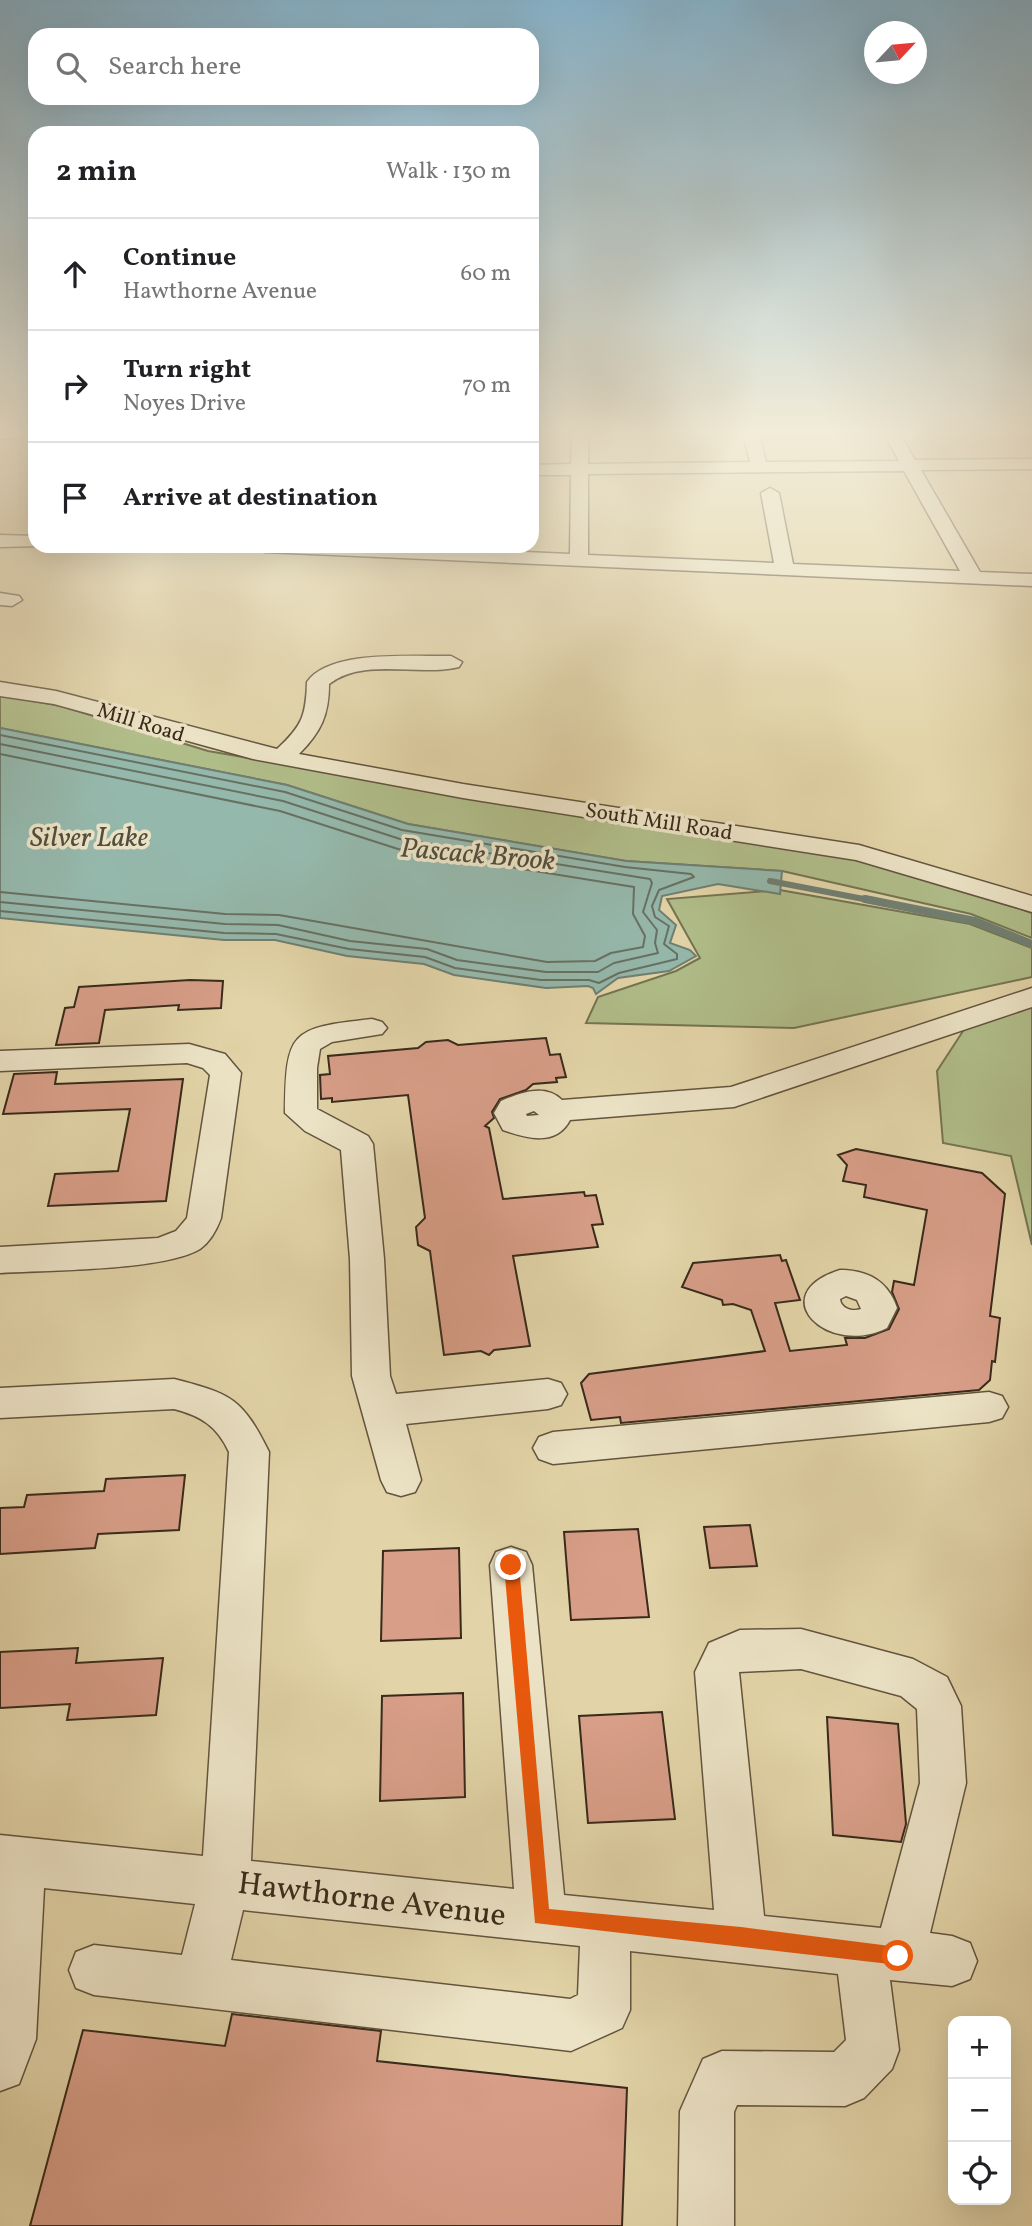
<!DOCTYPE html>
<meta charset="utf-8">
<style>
body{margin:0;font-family:Vollkorn,serif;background:#f2f2f2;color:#202124}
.controls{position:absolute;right:21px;bottom:21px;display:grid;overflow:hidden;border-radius:14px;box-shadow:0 7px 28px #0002}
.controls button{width:63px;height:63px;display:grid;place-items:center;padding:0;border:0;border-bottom:2px solid #e0e0e0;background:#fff;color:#202124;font:35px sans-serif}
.compass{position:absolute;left:864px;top:21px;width:63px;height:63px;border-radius:50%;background:#fff;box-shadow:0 7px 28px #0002;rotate:64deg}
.stop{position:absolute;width:21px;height:21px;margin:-16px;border:5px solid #ea580c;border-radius:50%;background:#fff}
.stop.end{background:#ea580c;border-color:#fff;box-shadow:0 2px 7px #0008}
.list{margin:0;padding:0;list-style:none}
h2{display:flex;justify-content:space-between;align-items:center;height:91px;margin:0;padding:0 28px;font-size:30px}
h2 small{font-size:23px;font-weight:400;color:#757577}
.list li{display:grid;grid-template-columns:46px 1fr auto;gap:21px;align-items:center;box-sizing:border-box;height:112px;padding:0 28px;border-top:2px solid #e0e0e0}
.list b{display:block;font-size:26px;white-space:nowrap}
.list p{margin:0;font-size:23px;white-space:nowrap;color:#757577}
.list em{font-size:23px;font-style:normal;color:#757577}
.icon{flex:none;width:38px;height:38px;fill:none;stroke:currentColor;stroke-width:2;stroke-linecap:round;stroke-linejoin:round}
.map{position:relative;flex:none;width:1032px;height:2226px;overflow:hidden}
.search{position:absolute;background:#fff;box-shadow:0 7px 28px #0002;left:28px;top:28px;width:511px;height:77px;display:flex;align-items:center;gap:18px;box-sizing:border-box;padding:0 24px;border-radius:21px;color:#757577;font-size:26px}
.panel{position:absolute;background:#fff;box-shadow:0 7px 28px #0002;left:28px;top:126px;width:511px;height:427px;border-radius:21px}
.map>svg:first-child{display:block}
.green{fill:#b0bd89;stroke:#747452;stroke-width:2}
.water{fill:#95b8ac;stroke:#707f72;stroke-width:2}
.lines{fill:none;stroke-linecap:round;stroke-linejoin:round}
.shore{stroke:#677163;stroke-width:2}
.stream-far1{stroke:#707f72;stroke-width:6}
.stream{stroke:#707f72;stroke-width:8}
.building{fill:#d89e88;stroke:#392a1a;stroke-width:2}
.minor-casing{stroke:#63543e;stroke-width:3}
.minor{fill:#ece3c6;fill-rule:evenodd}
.route{fill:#ea580c}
.labels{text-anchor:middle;stroke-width:7;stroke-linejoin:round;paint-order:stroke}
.far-street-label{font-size:21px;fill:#392a1a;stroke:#ece3c6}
.water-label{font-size:28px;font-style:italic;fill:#504e3e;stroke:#ece3c6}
.near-street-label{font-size:32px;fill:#392a1a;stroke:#ece3c6}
</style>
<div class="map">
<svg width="1032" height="2226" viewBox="0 0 1032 2226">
<rect width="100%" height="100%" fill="#e2d4a8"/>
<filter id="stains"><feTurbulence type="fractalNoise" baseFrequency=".00286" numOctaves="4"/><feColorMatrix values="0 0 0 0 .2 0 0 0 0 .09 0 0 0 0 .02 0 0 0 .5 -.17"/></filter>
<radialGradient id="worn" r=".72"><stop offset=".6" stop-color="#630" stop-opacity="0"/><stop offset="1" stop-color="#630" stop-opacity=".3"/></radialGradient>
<path class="green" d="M0 695 61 706 208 751 524 806 836 853 925 875 1032 913V938L971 914 782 871 626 861 408 824 287 785 0 728Z
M780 890 970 924 1032 948V977L794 1028 586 1023 598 997 676 971 700 958 667 899Z
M1032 1005V1245L1011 1156 943 1143 937 1071 965 1028Z"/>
<path class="water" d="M0 728 287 785 408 824 626 861 782 871 780 894 718 884 662 896 659 910 676 925 670 943 690 950 696 956 669 971 618 978 596 994 593 988 588 986 546 988 454 975 424 964 347 956 275 940H224L0 918Z"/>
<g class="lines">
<path class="shore" d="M0 735 285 792 402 830 625 867 691 874 694 877 659 890 652 906 655 917 669 926 664 944 677 954V959L619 973 599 983 589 980H541L455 968 425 957 349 949 276 934 224 933 0 911
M0 744 283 801 400 839 650 879 652 883 643 912 657 930 655 943 658 953 614 963 598 972H546L457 960 427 949 350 941 278 925 225 924 0 902
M0 754 280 811 398 849 634 887 633 914 645 936 643 947 611 953 595 961 547 962 279 915 225 914 0 892"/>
<path class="stream-far1" d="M770 881 874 901"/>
<path class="stream" d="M865 899 975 921 1032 944"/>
</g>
<path class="building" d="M190 980 223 981 221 1008 178 1010 179 1005 105 1010 99 1043 56 1045 65 1008 74 1007 79 987Z
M546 1038 550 1055 560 1054 566 1077 556 1078 557 1082 533 1084 526 1090 500 1099 492 1112 494 1118 485 1126 489 1128 503 1199 584 1192 585 1196 596 1195 603 1224 592 1225 598 1247 513 1256 530 1346 494 1350 489 1355 481 1351 444 1355 430 1251 418 1245 416 1227 425 1218 408 1095 332 1102V1098L321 1099 320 1075 330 1074 328 1056 418 1048 426 1042 448 1040 458 1045Z
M57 1072 55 1084 183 1079 166 1201 48 1206 55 1174 118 1171 130 1109 3 1114 14 1074Z
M856 1149 982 1173 1005 1194 990 1316 1000 1318 995 1362 992 1361 990 1380 979 1390 621 1423 620 1417 591 1420 581 1383 589 1374 765 1351 751 1310 733 1304 723 1305 722 1300 682 1287 693 1263 780 1255 782 1261 786 1260 800 1300 775 1303 790 1351 847 1345 845 1338H865L889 1329 899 1309 892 1292 894 1281 914 1285 927 1210 864 1197 866 1185 843 1181 847 1165 838 1155Z
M185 1475 179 1530 98 1534 95 1548 0 1554V1508L24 1507 27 1495 104 1491 106 1479Z
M750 1525 757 1566 710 1568 704 1527Z
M638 1529 649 1617 571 1620 564 1532Z
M459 1548 461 1638 381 1641 383 1551Z
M78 1648 76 1663 163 1658 156 1715 67 1720 70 1704 0 1708V1652Z
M463 1693 465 1797 380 1801 382 1696Z
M662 1712 675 1819 588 1823 579 1716Z
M827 1717 898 1724 906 1824 901 1842 833 1835Z
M232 2014 381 2031 377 2061 627 2088 622 2226H30L83 2030 225 2046Z"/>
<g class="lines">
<defs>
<path id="minor" d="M0 434H35V439H0Z
M572 434H588V464L750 462 743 434H759L766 462 899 461 884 434H900L915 460 1032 459V469L921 470 980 572 1032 574V586L265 552 256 546H392L570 554 571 475H532V465L571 464ZM904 471 960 571 793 564 779 493 770 488 761 493 774 563 588 555V474Z
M0 535 35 536V546H41L0 547Z
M0 593 19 596 22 600 12 606 0 605Z
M451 656 462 662 459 667C418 677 364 657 329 684 329 715 321 732 299 754L463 784 859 845 1032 896V912L856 860 463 798 253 759 54 704 0 696V682L56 691 277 749C302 726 306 716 307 682 330 649 415 657 451 656Z
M1032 988V1007L734 1107 570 1120C556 1147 526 1138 503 1130L494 1113 501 1101C520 1093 545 1083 562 1100L731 1087ZM534 1111 539 1115 527 1116 526 1114Z
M372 1019 382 1022 387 1028 382 1034 332 1042 320 1049 317 1068V1109L368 1136 373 1144 384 1259 390 1376 396 1394 548 1379 561 1383 567 1394 561 1405 548 1409 406 1424 421 1480 415 1492 401 1496 387 1492 381 1480 352 1376 350 1259 341 1150 305 1131 285 1113C286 1031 290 1028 372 1019Z
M189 1044 225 1054 241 1073 221 1218C217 1229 210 1242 200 1249 163 1271 47 1270 0 1273V1247L158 1238 176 1231 187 1218 210 1075 203 1068 187 1063 0 1071V1051Z
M840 1270C868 1270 888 1281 897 1308L887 1328C827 1358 763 1294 840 1270ZM846 1296 857 1300 861 1309C853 1312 841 1309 840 1299Z
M174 1379C232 1394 242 1398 269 1452L251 1861 514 1889 490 1565 496 1552 511 1547 526 1552 532 1565 564 1895 714 1910 695 1672 709 1643 740 1630 801 1629 913 1659 947 1677 961 1706 966 1783 930 1933 952 1936 970 1943 977 1961 970 1979 952 1986 890 1980 899 2050 892 2069 864 2098 845 2106 737 2105 734 2112V2226H678L680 2111 703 2059 722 2051 834 2052 846 2040 838 1974 630 1951V2010L622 2028 571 2051 94 1995 76 1988 69 1970 76 1952 94 1945 182 1955 195 1904 44 1888 36 2039 19 2084 0 2091V1835L203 1856 229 1452C217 1426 201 1416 174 1409L0 1418V1388ZM801 1669 901 1696 917 1709 920 1783 881 1928 764 1916 739 1672ZM243 1910 580 1946 578 1995 570 1999 231 1960Z
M989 1392 1002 1396 1008 1407 1002 1418 989 1422 553 1464 539 1459 533 1448 539 1437 553 1432Z"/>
</defs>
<use href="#minor" class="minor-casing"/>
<use href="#minor" class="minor"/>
</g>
<linearGradient id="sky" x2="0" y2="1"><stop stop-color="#87b6d0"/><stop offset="0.58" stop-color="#f2ecd8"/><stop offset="1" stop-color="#f2ecd8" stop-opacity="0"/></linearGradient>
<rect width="1032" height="746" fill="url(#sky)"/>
<path class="route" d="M511 1558 519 1565 549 1909 741 1927 898 1947 904 1950 907 1956 904 1963 898 1965 535 1923 504 1565Z"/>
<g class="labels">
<g class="far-street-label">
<text transform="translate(141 722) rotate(17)" y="7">Mill Road</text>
<text transform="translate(659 821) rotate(9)" y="7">South Mill Road</text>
</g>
<g class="water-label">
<text x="89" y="846">Silver Lake</text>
<text transform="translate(478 853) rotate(5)" y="10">Pascack Brook</text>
</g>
<g class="near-street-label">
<text transform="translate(372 1898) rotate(7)" y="11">Hawthorne Avenue</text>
</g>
</g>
<rect width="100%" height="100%" filter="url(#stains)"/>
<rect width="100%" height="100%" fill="url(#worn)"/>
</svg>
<div class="controls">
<button>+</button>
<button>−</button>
<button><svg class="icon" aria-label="locate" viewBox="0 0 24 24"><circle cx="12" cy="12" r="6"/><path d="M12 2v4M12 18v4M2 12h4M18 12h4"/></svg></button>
</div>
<svg class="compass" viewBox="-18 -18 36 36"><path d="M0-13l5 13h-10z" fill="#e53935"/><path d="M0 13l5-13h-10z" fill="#757577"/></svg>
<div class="stop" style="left:898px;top:1956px"></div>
<div class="stop end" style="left:511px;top:1565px"></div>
<div class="search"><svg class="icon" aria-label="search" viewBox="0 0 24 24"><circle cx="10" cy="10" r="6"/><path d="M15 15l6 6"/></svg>Search here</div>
<section class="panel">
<h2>2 min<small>Walk · 130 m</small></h2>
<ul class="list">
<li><svg class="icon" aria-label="ahead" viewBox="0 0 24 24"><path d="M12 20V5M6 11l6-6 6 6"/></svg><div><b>Continue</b><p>Hawthorne Avenue</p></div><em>60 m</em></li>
<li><svg class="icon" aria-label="right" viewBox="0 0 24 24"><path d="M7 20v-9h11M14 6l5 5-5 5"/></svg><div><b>Turn right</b><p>Noyes Drive</p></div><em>70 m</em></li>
<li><svg class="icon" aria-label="arrive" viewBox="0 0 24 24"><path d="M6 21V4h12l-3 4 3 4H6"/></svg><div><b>Arrive at destination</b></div></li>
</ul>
</section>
</div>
